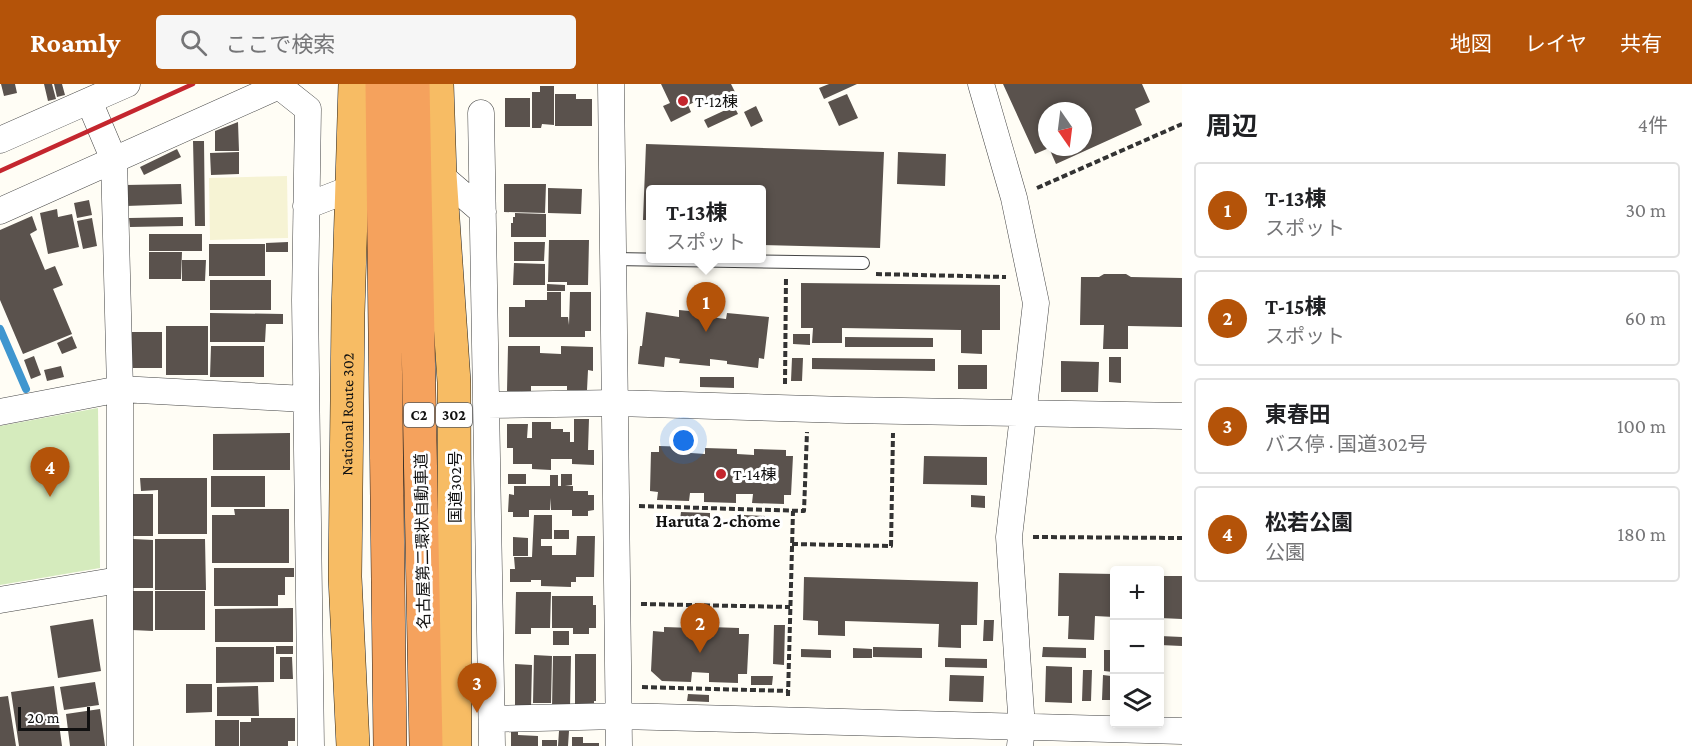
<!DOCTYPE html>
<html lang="ja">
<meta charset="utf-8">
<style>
body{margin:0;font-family:"Crimson Pro","Noto Sans JP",serif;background:#f6f6f6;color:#202124}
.controls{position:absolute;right:18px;bottom:18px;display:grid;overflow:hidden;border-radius:6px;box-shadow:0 3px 9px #0003}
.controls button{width:54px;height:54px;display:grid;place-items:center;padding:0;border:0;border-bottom:2px solid #e0e0e0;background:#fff;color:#202124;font:30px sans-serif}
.compass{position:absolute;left:1038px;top:18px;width:54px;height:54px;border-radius:50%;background:#fff;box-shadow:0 3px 9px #0003;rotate:166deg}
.scale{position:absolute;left:18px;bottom:15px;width:72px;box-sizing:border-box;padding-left:6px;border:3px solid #111;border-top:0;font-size:16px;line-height:21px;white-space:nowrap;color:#111;-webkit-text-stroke:4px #fff;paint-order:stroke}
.you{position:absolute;left:684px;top:357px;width:21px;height:21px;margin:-15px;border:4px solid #fff;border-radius:50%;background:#1a73e8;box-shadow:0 0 0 9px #1a73e833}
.badge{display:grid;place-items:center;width:39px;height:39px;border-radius:50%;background:#b45309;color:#fff;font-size:20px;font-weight:700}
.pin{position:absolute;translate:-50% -50px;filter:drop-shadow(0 2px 3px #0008)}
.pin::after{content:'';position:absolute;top:32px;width:21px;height:18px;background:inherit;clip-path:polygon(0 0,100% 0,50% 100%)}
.popup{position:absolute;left:646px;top:101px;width:120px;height:78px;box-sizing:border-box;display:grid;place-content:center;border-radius:6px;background:#fff;filter:drop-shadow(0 2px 4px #0005);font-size:20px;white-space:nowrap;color:#757577}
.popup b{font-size:22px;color:#202124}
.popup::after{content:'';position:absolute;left:50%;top:100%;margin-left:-12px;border:12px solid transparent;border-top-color:#fff}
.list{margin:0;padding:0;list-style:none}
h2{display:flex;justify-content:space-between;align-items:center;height:78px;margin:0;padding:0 24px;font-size:26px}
h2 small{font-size:20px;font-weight:400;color:#757577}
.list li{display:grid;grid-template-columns:39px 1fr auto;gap:18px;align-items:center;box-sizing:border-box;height:96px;margin:0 12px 12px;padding:0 12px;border:2px solid #e0e0e0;border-radius:6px}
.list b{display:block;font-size:22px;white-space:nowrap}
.list p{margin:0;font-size:20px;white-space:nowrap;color:#757577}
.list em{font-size:20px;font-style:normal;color:#757577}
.icon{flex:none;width:33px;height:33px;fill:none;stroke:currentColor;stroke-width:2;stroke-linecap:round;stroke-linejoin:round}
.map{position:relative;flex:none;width:1182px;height:662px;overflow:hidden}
header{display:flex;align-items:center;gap:36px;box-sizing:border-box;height:84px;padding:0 30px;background:#b45309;color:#fff}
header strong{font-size:28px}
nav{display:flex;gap:33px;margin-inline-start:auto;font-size:21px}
.search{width:420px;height:54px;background:#f6f6f6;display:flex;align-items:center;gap:15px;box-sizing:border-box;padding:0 21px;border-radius:6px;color:#757577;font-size:22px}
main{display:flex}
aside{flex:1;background:#fff}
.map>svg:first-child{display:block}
.farmland{fill:#f6f3d4}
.green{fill:#d5ebbd}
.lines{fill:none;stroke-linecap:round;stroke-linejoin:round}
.stream{stroke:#3f96cf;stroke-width:8}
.building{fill:#5a524d;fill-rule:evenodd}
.service-casing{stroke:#444;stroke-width:14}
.minor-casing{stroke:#444;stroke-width:27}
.trunk-casing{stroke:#222;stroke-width:34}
.motorway-casing{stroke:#222;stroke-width:34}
.path{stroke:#333;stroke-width:4;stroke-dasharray:6 3;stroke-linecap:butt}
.service{stroke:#fff;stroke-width:12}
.minor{stroke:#fff;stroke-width:26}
.trunk{stroke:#f7bc64;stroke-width:33}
.motorway{stroke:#f5a25d;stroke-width:33}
.rail{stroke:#c4262e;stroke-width:4.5}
.poi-dot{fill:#c4262e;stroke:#fff;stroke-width:2}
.labels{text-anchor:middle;stroke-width:6;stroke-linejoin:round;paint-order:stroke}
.shield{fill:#fff;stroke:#585858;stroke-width:1.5}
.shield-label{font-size:15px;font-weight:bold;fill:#111}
.poi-label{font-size:16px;fill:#111;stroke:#fff;text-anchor:start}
.street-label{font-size:16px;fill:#111;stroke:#fff}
.neighbourhood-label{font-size:18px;font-weight:bold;fill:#111;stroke:#fff}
</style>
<header>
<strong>Roamly</strong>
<div class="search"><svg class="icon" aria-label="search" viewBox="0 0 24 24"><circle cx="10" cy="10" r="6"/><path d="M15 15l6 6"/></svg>ここで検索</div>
<nav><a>地図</a><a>レイヤ</a><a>共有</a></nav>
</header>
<main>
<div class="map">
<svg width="1182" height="662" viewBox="0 0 1182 662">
<rect width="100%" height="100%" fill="#fffdf5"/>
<path class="farmland" d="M287 92 288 154 210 156 209 94Z"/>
<path class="green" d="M98 324 100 484 0 501V342Z"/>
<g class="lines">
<path class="stream" d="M0 245 26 305"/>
</g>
<path class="building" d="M1 0H15L17 9 4 12Z
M44 0H52L56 15 48 17Z
M54 0H62L65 11 57 13Z
M661 0H731L735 8 705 22 702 15 688 21 691 28 671 38 663 22 670 19Z
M829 0H857L824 15 819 4Z
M1003 0H1142L1150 18 1135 25 1142 41 1056 80 1049 64 1035 70ZM1047 27H1083V63H1047Z
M540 2H554V41L542 40 541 44H532V8H540Z
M555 10H576V15H592V42H555Z
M847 10 858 34 839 42 828 18Z
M505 14H530V43H505Z
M734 22 738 30 708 44 704 36Z
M756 22 763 37 751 43 744 28Z
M238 38 239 67H215V47Z
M193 57H204L205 142H195Z
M646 60 884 68 880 164 762 161V106H650V136H643Z
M177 65 181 73 144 91 140 83Z
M239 68V90L211 91 210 69Z
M898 68 946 70 945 102 897 100Z
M181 100 182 120 126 122 125 101Z
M504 100H546L545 129 504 128Z
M548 104 582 105 581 130 548 129Z
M89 116 92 131 77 134 74 119Z
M57 125 58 133 72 130 79 163 48 170 40 129Z
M515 129 546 130V153H511V139H513V133H515Z
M32 132 37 146 30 150 45 186 55 182 63 201 53 205 72 250 23 270 0 216V146Z
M183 133V142L130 143 129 134Z
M92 134 97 162 83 165 77 137Z
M149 150H202V167H149Z
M549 156H589L588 201H567V198H548Z
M288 158V168H266V159Z
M514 158H545L544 177H514Z
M209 160H265V192H209Z
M149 168H182L181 195H149Z
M182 176H206L205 197H182Z
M514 179 545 180V201H513Z
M1104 190H1126L1131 193 1182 194V243L1128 242V265H1103L1104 241H1080L1081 193H1099Z
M210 196H271V226H210Z
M801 199 1000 201V246H982V270L961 269V246L842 244V259H812L813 244H801Z
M547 200 565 201V207H547Z
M547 208H561V233H568L569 241 570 208H591V247H585V253H509V223H525V216H547Z
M679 226 710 229V233L726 235 727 229 769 233 764 275 759 274 758 284 727 280V277L710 275V282L679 279 680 275 665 273 664 283 638 280 640 262H642L646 228 679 233Z
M210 229 283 230V240H266L265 258H210Z
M166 242H208V291H166Z
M130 248H162V284H130Z
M793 250H810V261L793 260Z
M72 252 77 264 62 270 57 259Z
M845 253 933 254V263H845Z
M211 262H264V293H210Z
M508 262H540V269L561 270V262L593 263V287L588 286 587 306H567V302H531V307H507Z
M34 272 41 291 31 295 24 276Z
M1109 273H1121V299L1109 298Z
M792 274H803L802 297H791Z
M812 274 935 275V287L812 285Z
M1061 277 1099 278 1098 308H1061Z
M958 281H987V305H958Z
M61 282 64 293 47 297 44 286Z
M700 293H734V304L700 303Z
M574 335H589L588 366H594V381L572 380V375H551V386L532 385V380H513V364H507V340H528L527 354H532V338H551V345H563V348H570V358H574Z
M290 349V386H213V350Z
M659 362 691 363V369L705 370V364L737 365V370L754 371V365L786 366V372H793L791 411H784V420L752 419 753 410H736V419L704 418V409H690L689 417 657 416 658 408 650 407 651 368H659Z
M924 372 987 373V401L923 400Z
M508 390H526V400H508Z
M561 390H572V401L565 402H573V407H588V411H594V426L588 427V432H572V426H551V414L550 426H529V433H513V428H508L509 410 514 411V402H550V391H558V402H561Z
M211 392H265V423H211Z
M140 394H207V450H158V406L141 407Z
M133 410H153V452H133Z
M971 411 985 412V424L971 423Z
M234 425H289V479H212V431H235Z
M681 428 710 429V437L680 436Z
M534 431H552V455H541V462H552V471H576L577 452H595L594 493H576V498H571V503L541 502V496H531V498H510V485H515L514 473H532Z
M744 431 765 432V439H744Z
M554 446H569V455H554Z
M513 453 528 454V472H513Z
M133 455 153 456V504H133Z
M155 455H205L206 506H155Z
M214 484H294V493H285V511H278V522H214Z
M1059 489 1114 490V533L1095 532 1094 556 1068 555 1069 532H1058Z
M1160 492H1182V535L1160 534Z
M804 493 978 498 977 541H961V564L938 563 939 540 845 537V552L818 551V537L803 536Z
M132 507H153V547L132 546Z
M155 507H205V546H155Z
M516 508H551L550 544H531V550H515Z
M552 512H593V521H596V544H589V550H573V544H552Z
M293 524V558H215V525Z
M93 535 101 587 58 594 50 542Z
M984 536H994L993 557H983Z
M774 541H785L784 581 773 580Z
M664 543 693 544V548L710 549V543L739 544V550H749L747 590H738V599L709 598V589L692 588 691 598 662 597 651 587 653 547 664 548Z
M553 547H569V561H553Z
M1160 552 1182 553V562L1160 561Z
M276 562H293V570H276Z
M216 563H274V598L216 599Z
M873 563 922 564V574L873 573Z
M1043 563 1086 564V574L1042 573Z
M853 564 872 565V574H853Z
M801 565 831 566V574L801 573Z
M1104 566H1114L1113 588 1104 587Z
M575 570H596V617H594V621H575Z
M534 571 552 572 551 619H533Z
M553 572H571L570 623H552Z
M280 573H292L293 595H280Z
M945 574 987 575V584L945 583Z
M515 580 532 581 531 624H515Z
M1046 582 1072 583V619L1045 618Z
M1083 586H1092L1091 617H1082Z
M950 591 984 592 983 618 949 617Z
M1103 591 1111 592V616H1102Z
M751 592H773L772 601H751Z
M95 598 99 621 64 626 60 603Z
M186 600H212V628L186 629Z
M54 602 62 662H19L11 608Z
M258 602 259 632H217V603Z
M688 610 709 611V618L687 617Z
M8 612 16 662H0V613Z
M100 625 105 662H70L66 630Z
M251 634H295V657H288V662H240V638H251Z
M215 636H239V662H215Z
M559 647H569L568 662H558Z
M511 648H518V651L538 652V662H511Z
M572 653H583V659H599V662H572Z
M542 656H557V662H542Z"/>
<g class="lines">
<defs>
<path id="service" d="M614 175 863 179"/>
<path id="minor" d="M611 0 619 662
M981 0 1014 114 1036 219 1009 453 1022 644 1020 662
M89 17 114 76 120 305V662
M481 29 492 662
M0 56 127 0
M440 91 483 128
M306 122 350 105
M0 127 279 2 308 25 305 216 311 662
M487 321 616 319 846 326 1182 332
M0 328 120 305 306 315
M0 516 119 496
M492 635 619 632 1182 647"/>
<g id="trunk">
<path d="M437 0 440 91 454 298 455 662"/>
<path id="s1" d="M353 662 345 493 348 229 355 0"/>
</g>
<path id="motorway" d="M382 0 390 662
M413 0 426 662"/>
</defs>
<use href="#service" class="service-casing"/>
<use href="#minor" class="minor-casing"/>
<use href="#trunk" class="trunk-casing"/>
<use href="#motorway" class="motorway-casing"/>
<path class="path" d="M1037 104 1182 40
M876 190 1006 193
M785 300 786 193
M639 422 804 427 807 348
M1033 453 1182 454
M792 460 891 462 893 349
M641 520 790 523
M642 603 788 607
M788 612 793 427"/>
<use href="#service" class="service"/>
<use href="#minor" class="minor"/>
<use href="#trunk" class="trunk"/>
<use href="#motorway" class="motorway"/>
<path class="rail" d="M0 87 193 0"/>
</g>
<g class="poi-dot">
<circle cx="683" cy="17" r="6"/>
<circle cx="721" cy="390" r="6"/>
</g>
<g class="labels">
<g class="shield">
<rect x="404" y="319" width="30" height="24" rx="4.5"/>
<rect x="436" y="319" width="36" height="24" rx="4.5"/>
</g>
<g class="shield-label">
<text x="419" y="336">C2</text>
<text x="454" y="336">302</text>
</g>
<g class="poi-label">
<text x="695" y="23">T-12棟</text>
<text x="733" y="396">T-14棟</text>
</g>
<g class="street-label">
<text dy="6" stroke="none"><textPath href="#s1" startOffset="332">National Route 302</textPath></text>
<text transform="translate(455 403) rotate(-90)" y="6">国道302号</text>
<text transform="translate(422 457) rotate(-91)" y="6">名古屋第二環状自動車道</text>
</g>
<g class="neighbourhood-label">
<text x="718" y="443">Haruta 2-chome</text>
</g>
</g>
</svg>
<div class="controls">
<button>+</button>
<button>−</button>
<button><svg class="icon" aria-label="layers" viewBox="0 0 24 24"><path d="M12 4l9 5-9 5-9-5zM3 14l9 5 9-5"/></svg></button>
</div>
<svg class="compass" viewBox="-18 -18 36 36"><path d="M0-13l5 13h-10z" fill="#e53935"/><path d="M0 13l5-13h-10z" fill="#757577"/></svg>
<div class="scale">20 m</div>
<div class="you"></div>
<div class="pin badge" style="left:706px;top:248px">1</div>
<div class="popup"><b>T-13棟</b>スポット</div>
<div class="pin badge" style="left:700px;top:569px">2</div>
<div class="pin badge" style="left:477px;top:629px">3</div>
<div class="pin badge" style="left:50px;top:413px">4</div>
</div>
<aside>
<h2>周辺<small>4件</small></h2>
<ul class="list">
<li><span class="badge">1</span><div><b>T-13棟</b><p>スポット</p></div><em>30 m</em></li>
<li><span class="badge">2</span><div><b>T-15棟</b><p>スポット</p></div><em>60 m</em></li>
<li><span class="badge">3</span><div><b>東春田</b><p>バス停 · 国道302号</p></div><em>100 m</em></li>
<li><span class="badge">4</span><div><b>松若公園</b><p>公園</p></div><em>180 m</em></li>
</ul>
</aside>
</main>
